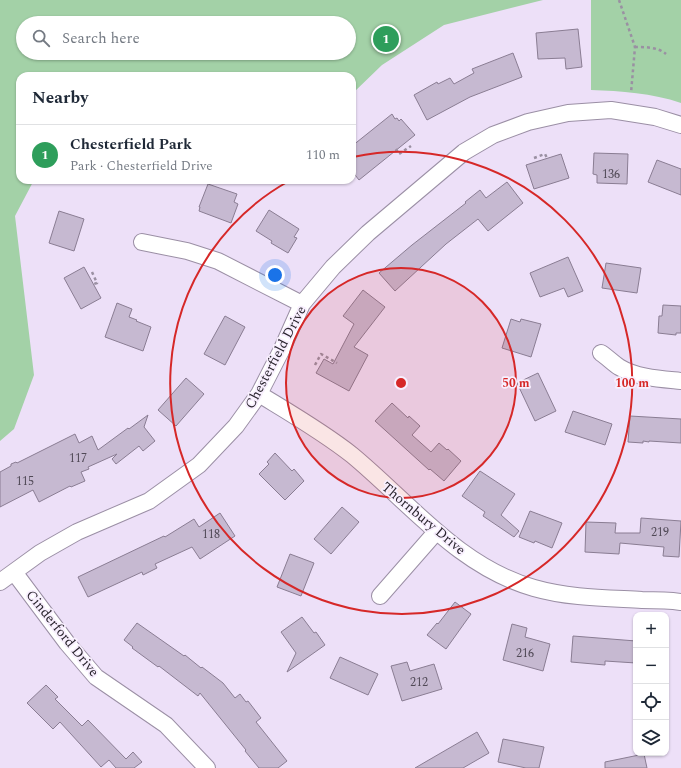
<!DOCTYPE html>
<meta charset="utf-8">
<style>
body{margin:0;font-family:Spectral,serif;background:#f2f2f3;color:#1f2937}
.controls{position:absolute;right:12px;bottom:12px;display:grid;overflow:hidden;border-radius:8px;box-shadow:0 1px 3px #0004}
.controls button{width:36px;height:36px;display:grid;place-items:center;padding:0;border:0;border-bottom:1px solid #e0e1e3;background:#fff;color:#1f2937;font:20px sans-serif}
.you{position:absolute;left:275px;top:275px;width:14px;height:14px;margin:-10px;border:3px solid #fff;border-radius:50%;background:#1a73e8;box-shadow:0 0 0 6px #1a73e833}
.badge{display:grid;place-items:center;width:26px;height:26px;border-radius:50%;background:#111827;color:#fff;font-size:13px;font-weight:700}
.pin{position:absolute;translate:-50% -50%;border:2px solid #fff;box-shadow:0 1px 4px #0006}
.list{margin:0;padding:0;list-style:none}
h2{display:flex;justify-content:space-between;align-items:center;height:52px;margin:0;padding:0 16px;font-size:17px}
h2 small{font-size:13px;font-weight:400;color:#747a83}
.list li{display:grid;grid-template-columns:26px 1fr auto;gap:12px;align-items:center;box-sizing:border-box;height:60px;padding:0 16px;border-top:1px solid #e0e1e3}
.list b{display:block;font-size:15px;white-space:nowrap}
.list p{margin:0;font-size:13px;white-space:nowrap;color:#747a83}
.list em{font-size:13px;font-style:normal;color:#747a83}
.icon{flex:none;width:22px;height:22px;fill:none;stroke:currentColor;stroke-width:2;stroke-linecap:round;stroke-linejoin:round}
.map{position:relative;flex:none;width:681px;height:768px;overflow:hidden}
.search{position:absolute;background:#fff;box-shadow:0 1px 3px #0004;left:16px;top:16px;width:340px;height:44px;display:flex;align-items:center;gap:10px;box-sizing:border-box;padding:0 14px;border-radius:22px;color:#747a83;font-size:15px}
.panel{position:absolute;background:#fff;box-shadow:0 1px 3px #0004;left:16px;top:72px;width:340px;height:112px;border-radius:12px}
.map>svg:first-child{display:block}
.green{fill:#a3d1a7;fill-rule:evenodd}
.building{fill:#c6b9d1;stroke:#8a7d93}
.lines{fill:none;stroke-linecap:round;stroke-linejoin:round}
.minor-casing{stroke:#9b8fa5;stroke-width:18}
.path{stroke:#9a90a2;stroke-width:2.5;stroke-dasharray:3 3;stroke-linecap:butt}
.minor{stroke:#fff;stroke-width:16}
.ring{fill:none;stroke:#d62828;stroke-width:2}
.labels{text-anchor:middle;stroke-width:3.5;stroke-linejoin:round;paint-order:stroke}
.number-label{font-size:12px;fill:#504956}
.street-label{font-size:14px;fill:#29242d;stroke:#f8effe}
.centre{fill:#d62828;stroke:#f8effe;stroke-width:2}
.ring-label{font-size:12px;text-anchor:middle;font-weight:bold;fill:#d62828;stroke:#f8effe;stroke-width:3.5;stroke-linejoin:round;paint-order:stroke}
</style>
<div class="map">
<svg width="681" height="768" viewBox="0 0 681 768">
<rect width="100%" height="100%" fill="#ede0f8"/>
<path class="green" d="M0 0H543L444 25 382 65 352 94V76H20V180H34L15 216 34 375 14 429 0 441ZM23 23H349V53H23Z
M591 0H681V103C652 93 621 91 591 90Z"/>
<path class="building" d="M578 29 582 67 566 69 565 58 538 59 536 33Z
M513 53 522 77 470 97 427 120 414 95 437 82 438 84 450 78 454 84 474 73 472 69Z
M392 114 395 119 397 118 399 121 401 119 415 135 359 180 352 171V146Z
M594 153 628 154 627 184 597 183V175L593 174Z
M561 154 569 178 534 189 526 165Z
M657 160 681 169V195L648 182Z
M507 182 523 203 488 231 478 219 446 244 395 291 379 273 412 245 466 203 465 202 480 190 486 198Z
M208 184 237 194 234 202 238 204 231 223 199 211 200 207H199Z
M269 210 299 229 294 237 297 238 288 253 271 243 272 241 256 231Z
M59 211 84 219 74 251 49 243Z
M568 257 583 291 568 297 564 288 540 297 530 273Z
M606 263 641 268 637 293 602 288Z
M84 267 101 298 81 309 64 278Z
M363 290 385 307 354 347 368 355 349 391 316 373 324 359 333 364 354 324 343 316Z
M117 303 132 309 129 317 137 320 136 321 151 327 143 351 105 337Z
M663 305 681 306V333H676V335L658 333 659 316H662Z
M225 316 245 327 225 365 204 354Z
M511 319 520 322 521 319 541 324 531 357 502 348Z
M538 373 556 411 535 421 517 383Z
M186 378 204 394 176 426 158 410Z
M392 403 408 418 409 416 420 426 412 435 431 452 439 443 447 450 448 449 461 461 444 481 430 469 429 470 375 421Z
M573 411 612 424 605 445 565 432Z
M148 415 144 427 155 441 143 451 139 446 116 464 112 459 117 454 88 467 89 469 81 472 85 481 71 487 70 486 39 502 33 490 0 507V472L11 466V464L16 462 17 463 75 434 79 443 92 436 98 450 128 428 129 429Z
M630 416 681 419V443L649 441V442L643 441V443L628 442Z
M275 453 292 471 294 469 304 481 285 500 259 474 269 464 267 462Z
M480 471 515 494 501 515 519 531 514 537 483 516 485 512 462 496Z
M342 507 359 522 331 554 314 539Z
M530 511 562 523 552 548 535 541 534 543 519 537Z
M220 513 235 536 200 559 192 547 155 564 157 568 143 575 142 572 88 597 78 577 164 536 165 537 194 519 199 527Z
M641 518 681 521 679 557 663 556 664 547 620 543 619 554 585 552 586 522 616 523 615 533H640Z
M290 554 314 563 301 596 277 587Z
M455 602 471 614 446 649 427 635 437 623 438 624Z
M302 617 314 633 316 632 325 645 287 672 296 653 281 632Z
M137 623 184 656 185 655 201 668 202 667 223 683 235 698 240 694 246 702 248 701 261 718 256 722 287 761 278 768H259L245 751 246 750 200 693 198 696 159 666 158 667 132 648 133 647 124 640Z
M512 624 527 628 525 637 550 644 543 671 503 660Z
M573 636 636 641V663L605 661V665L571 662Z
M340 657 378 674 368 695 330 678Z
M407 662 410 671 434 664 442 689 402 701 391 666Z
M46 685 58 697 55 699 82 726 88 720 126 759 133 752 142 762 134 768H116L109 760 101 767 60 722 53 729 27 703Z
M477 732 489 753 463 768H415Z
M503 739 544 747 539 768H526L498 762Z
M644 754 647 768H605V762Z"/>
<g class="lines">
<defs>
<path id="minor" d="M142 242 187 251 218 261 302 304
M601 353C607 357 613 363 619 367 637 378 661 379 681 381
M259 394C290 413 323 432 352 455 410 503 459 567 534 588 569 598 606 598 642 600 655 600 668 600 681 602
M14 572 67 643 96 677 166 725 207 768
M0 582 40 553 77 532 149 501 199 465 236 426 259 394 282 349 302 304 333 267 368 233 464 152 493 135 528 122 568 113 611 110 655 117 681 125
M380 596 436 532"/>
</defs>
<use href="#minor" class="minor-casing"/>
<path class="path" d="M619 0 635 47 631 93
M635 47C645 47 658 47 666 54
M396 149 399 154 411 146
M534 158 545 154 547 158
M92 272 97 283 94 284
M315 365 321 354 337 363"/>
<use href="#minor" class="minor"/>
</g>
<circle cx="401" cy="383" r="115" fill="#d62828" fill-opacity=".12"/>
<g class="ring">
<circle cx="401" cy="383" r="115"/>
<path d="M353 157A231 231 0 1 1 289 181"/>
</g>
<g class="labels">
<g class="number-label">
<text x="611" y="178">136</text>
<text x="78" y="462">117</text>
<text x="25" y="485">115</text>
<text x="660" y="536">219</text>
<text x="211" y="538">118</text>
<text x="525" y="657">216</text>
<text x="419" y="686">212</text>
</g>
<g class="street-label">
<text transform="translate(275 357) rotate(-62)" y="5">Chesterfield Drive</text>
<text transform="translate(424 518) rotate(40)" y="5">Thornbury Drive</text>
<text transform="translate(63 633) rotate(51)" y="5">Cinderford Drive</text>
</g>
</g>
<circle cx="401" cy="383" r="6" class="centre"/>
<g class="ring-label">
<text x="516" y="387">50 m</text>
<text x="632" y="387">100 m</text>
</g>
</svg>
<div class="controls">
<button>+</button>
<button>−</button>
<button><svg class="icon" aria-label="locate" viewBox="0 0 24 24"><circle cx="12" cy="12" r="6"/><path d="M12 2v4M12 18v4M2 12h4M18 12h4"/></svg></button>
<button><svg class="icon" aria-label="layers" viewBox="0 0 24 24"><path d="M12 4l9 5-9 5-9-5zM3 14l9 5 9-5"/></svg></button>
</div>
<div class="you"></div>
<div class="pin badge" style="left:386px;top:39px;background:#2e9e5b">1</div>
<div class="search"><svg class="icon" aria-label="search" viewBox="0 0 24 24"><circle cx="10" cy="10" r="6"/><path d="M15 15l6 6"/></svg>Search here</div>
<section class="panel">
<h2>Nearby<small></small></h2>
<ul class="list">
<li><span class="badge" style="background:#2e9e5b">1</span><div><b>Chesterfield Park</b><p>Park · Chesterfield Drive</p></div><em>110 m</em></li>
</ul>
</section>
</div>
